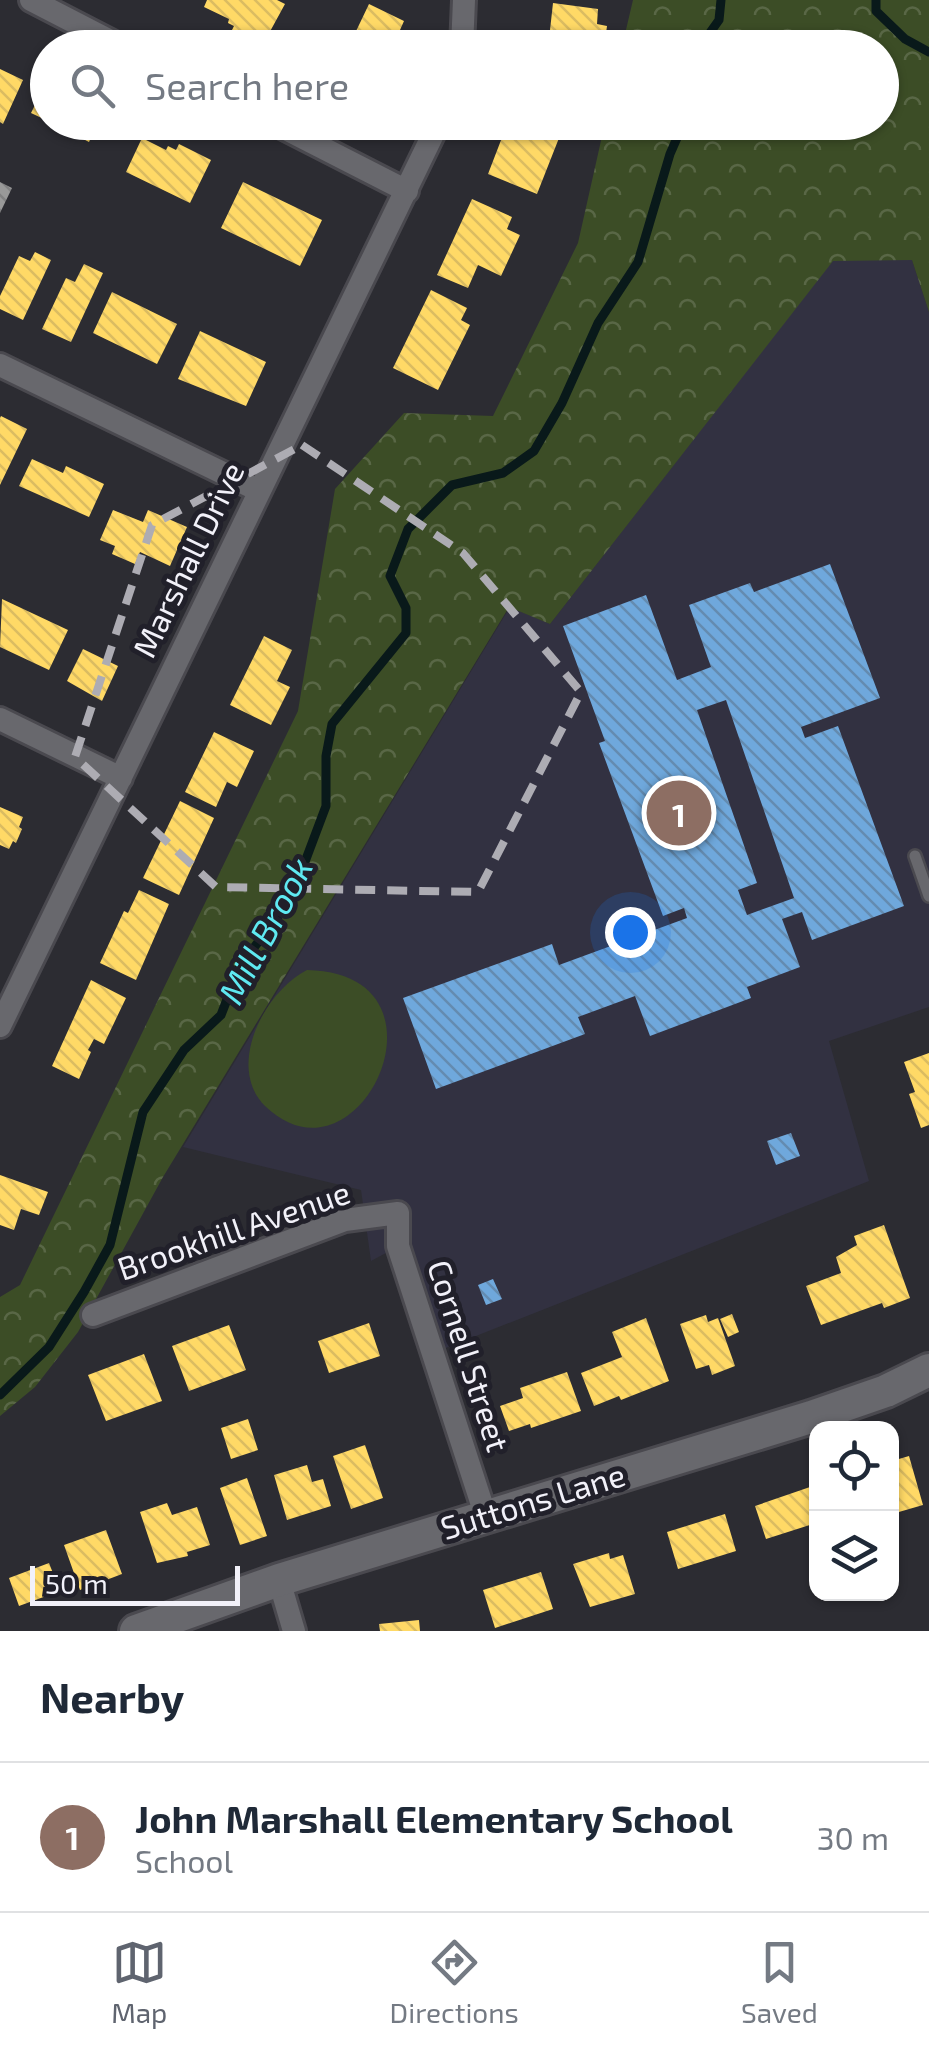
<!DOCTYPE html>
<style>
body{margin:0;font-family:"Exo 2",sans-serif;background:#f6f6f7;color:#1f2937}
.controls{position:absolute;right:30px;bottom:30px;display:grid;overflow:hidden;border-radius:20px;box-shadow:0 2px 8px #0004}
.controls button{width:90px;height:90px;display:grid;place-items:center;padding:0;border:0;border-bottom:2px solid #e0e1e3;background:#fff;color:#1f2937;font:50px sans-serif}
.scale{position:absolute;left:30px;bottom:25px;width:210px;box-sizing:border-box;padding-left:10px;border:5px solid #f2f1f9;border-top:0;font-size:28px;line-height:35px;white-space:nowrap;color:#f2f1f9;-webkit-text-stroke:8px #21202a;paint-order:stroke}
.you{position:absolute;left:630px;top:932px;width:35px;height:35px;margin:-25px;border:8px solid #fff;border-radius:50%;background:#1a73e8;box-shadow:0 0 0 15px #1a73e833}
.badge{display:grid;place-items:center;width:65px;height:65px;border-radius:50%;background:#5f646f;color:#fff;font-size:32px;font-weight:700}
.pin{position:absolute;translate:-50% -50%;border:5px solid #fff;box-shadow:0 2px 10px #0006}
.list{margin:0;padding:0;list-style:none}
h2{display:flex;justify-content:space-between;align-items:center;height:130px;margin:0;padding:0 40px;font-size:42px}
h2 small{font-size:32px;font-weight:400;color:#747a83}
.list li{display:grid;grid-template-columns:65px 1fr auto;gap:30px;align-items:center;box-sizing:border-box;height:150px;padding:0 40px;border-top:2px solid #e0e1e3}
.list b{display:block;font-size:38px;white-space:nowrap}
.list p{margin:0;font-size:32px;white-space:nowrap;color:#747a83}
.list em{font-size:32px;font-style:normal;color:#747a83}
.icon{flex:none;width:55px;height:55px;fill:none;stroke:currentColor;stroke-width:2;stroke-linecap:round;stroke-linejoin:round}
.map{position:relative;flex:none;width:929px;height:1631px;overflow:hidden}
.search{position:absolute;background:#fff;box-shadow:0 2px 8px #0004;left:30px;right:30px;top:30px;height:110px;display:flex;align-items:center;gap:25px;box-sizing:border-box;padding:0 35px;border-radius:55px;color:#747a83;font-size:38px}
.sheet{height:280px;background:#fff}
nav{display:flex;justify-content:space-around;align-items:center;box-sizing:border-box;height:140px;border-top:2px solid #e0e1e3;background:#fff;font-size:28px;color:#747a83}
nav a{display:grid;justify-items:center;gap:5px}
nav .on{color:#5f646f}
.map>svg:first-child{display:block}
.built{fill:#323141}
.forest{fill:url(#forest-crowns)}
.green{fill:#3c4d26}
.homes{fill:url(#homes-back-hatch)}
.schools{fill:url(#schools-back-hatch);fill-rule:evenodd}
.industry{fill:url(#industry-back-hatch)}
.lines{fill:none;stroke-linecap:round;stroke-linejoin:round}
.stream{stroke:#09191a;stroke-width:9}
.lane-casing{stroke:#4a494f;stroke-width:16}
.street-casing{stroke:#4a494f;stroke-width:28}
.secondary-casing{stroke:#4a494f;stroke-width:38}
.lane{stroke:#68686d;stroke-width:11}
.street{stroke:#68686d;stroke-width:22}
.secondary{stroke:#68686d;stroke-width:32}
.marked{fill:none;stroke:#adacb3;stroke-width:8;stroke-dasharray:20 12;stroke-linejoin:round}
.labels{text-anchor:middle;stroke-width:10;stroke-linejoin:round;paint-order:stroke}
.street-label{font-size:32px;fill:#f2f1f9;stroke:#21202a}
.water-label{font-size:35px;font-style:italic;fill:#5fe9f1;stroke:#21202a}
</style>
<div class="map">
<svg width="929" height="1631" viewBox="0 0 929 1631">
<defs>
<pattern id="forest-crowns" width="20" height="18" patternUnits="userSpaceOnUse" patternTransform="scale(2.5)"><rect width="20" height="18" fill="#3c4d26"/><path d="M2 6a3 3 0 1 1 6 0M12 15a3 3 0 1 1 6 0" fill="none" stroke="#596746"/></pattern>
<pattern id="homes-back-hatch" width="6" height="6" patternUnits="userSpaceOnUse" patternTransform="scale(2.5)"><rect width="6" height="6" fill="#ffd966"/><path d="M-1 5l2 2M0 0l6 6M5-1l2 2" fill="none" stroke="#dbbc61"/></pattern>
<pattern id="schools-back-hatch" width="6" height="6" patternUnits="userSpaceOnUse" patternTransform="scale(2.5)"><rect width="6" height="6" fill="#6fa8dc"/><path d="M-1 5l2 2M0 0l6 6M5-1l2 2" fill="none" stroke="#648bb0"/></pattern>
<pattern id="industry-back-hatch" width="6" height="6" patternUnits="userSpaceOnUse" patternTransform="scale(2.5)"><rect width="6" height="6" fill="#999"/><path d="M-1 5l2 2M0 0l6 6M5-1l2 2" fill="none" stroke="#818182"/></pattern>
</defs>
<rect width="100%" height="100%" fill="#2c2c32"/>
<path class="built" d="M833 260H912L929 312V1007L829 1041 869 1181 433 1353 397 1247 371 1261 361 1190 183 1147 510 607 550 624Z"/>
<path class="forest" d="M633 0H929V312L912 260 833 261 550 624 509 607 163 1177 78 1332 35 1387 0 1416V1297L20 1285 298 711 335 489 404 413 493 416 578 243 605 123 882 122V48L622 47Z"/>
<path class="green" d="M307 970C463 973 359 1197 265 1106 225 1066 265 991 307 970Z"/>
<path class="homes" d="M207 0H277L285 4 261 48 231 32 234 26 228 23 229 19 204 7Z
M553 3 598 9 597 24 607 26 604 48H548Z
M369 4 404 21 396 39 400 42 398 48H348Z
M0 69 23 80 3 124 0 122Z
M48 79V121L31 113Z
M50 122H98L89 142Z
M508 122H522L559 138 537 194 488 174Z
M142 138 166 150 168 146 176 150 179 144 211 160 190 203 126 172Z
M243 182 322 220 300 266 221 228Z
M472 199 512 217 507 229 520 235 501 276 478 265 468 288 437 275Z
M35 252 51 260 23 320 0 309V296L19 256 30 261Z
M84 264 103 273 71 342 42 329 66 278 75 282Z
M431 290 467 308 461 320 470 325 438 390 393 368Z
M112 292 177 324 157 364 93 333Z
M200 331 266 362 246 406 178 379Z
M1 416 27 429 0 485V418Z
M32 459 63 473 66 466 104 484 89 517 19 486Z
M113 510 143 522 148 510 187 527 170 566 140 552 135 564 112 554 115 546 100 540Z
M2 599 68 630 49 670 0 647Z
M264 636 292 650 277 681 290 687 271 725 230 705Z
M83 649 118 666 102 701 67 681Z
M214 732 254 751 237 787 227 782 216 807 185 792Z
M180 801 214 818 179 895 143 878Z
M0 807 23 817 19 827 22 829 16 843 13 841 9 849 0 845Z
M139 890 169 904 136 980 100 963 124 911 128 913Z
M91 980 126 998 104 1044 94 1039 88 1050 91 1052 79 1079 52 1066Z
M929 1053V1125L921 1128 909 1094 915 1092 904 1062Z
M0 1175 48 1192 39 1215 21 1209 14 1230 0 1225Z
M884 1225 910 1298 884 1308 882 1303 821 1325 806 1286 841 1273 836 1257 857 1245 854 1236Z
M732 1314 739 1332 728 1337 720 1319Z
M706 1315 708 1322 718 1318 735 1366 712 1375 709 1365 696 1369 680 1324Z
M646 1318 669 1381 621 1400 619 1396 594 1406 581 1373 622 1357 612 1332Z
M369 1323 380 1356 329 1373 318 1341Z
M229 1325 246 1370 189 1391 172 1346Z
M144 1354 162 1401 106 1421 88 1375Z
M567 1372 581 1411 531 1428 530 1424 509 1431 500 1406 523 1398 520 1388Z
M248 1419 258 1450 231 1459 221 1428Z
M365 1445 383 1498 351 1509 333 1456Z
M909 1456 923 1505 892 1514V1461Z
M307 1465 312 1482 323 1479 331 1506 287 1520 274 1475Z
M247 1478 267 1536 240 1545 220 1488Z
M810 1487 816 1507V1523L766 1539 755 1506Z
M167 1503 172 1515 197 1507 210 1545 187 1552 188 1556 157 1563 140 1512Z
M725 1514 736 1551 678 1569 667 1532Z
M106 1530 122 1574 80 1590 64 1545Z
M609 1553 610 1559 623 1555 635 1594 590 1607 573 1564Z
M49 1563 60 1591 19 1606 9 1578Z
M541 1572 553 1609 495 1628 483 1590Z
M419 1620 420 1631H380L379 1624Z"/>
<path class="schools" d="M830 564 880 698 801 727 805 738 838 726 904 906 812 940 802 912 782 919 800 967 747 987 751 998 650 1036 635 996 578 1017 585 1034 436 1089 403 998 552 944 559 965 687 918 684 908 663 916 599 743 605 741 563 626 646 595 677 680 711 667 689 605 750 583 754 592ZM726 700 794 898 747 915 738 890 757 883 697 710Z
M791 1133 800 1156 776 1165 767 1141Z
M493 1279 502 1299 486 1305 478 1285Z"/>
<path class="industry" d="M0 182 12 188 0 213Z"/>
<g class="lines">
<path class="stream" d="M876 0V11L905 39 929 52
M699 48 719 20 721 0
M0 1395 49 1347 84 1292 110 1245 143 1112 184 1050 221 1015 240 966 291 899 326 806V756L332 724 406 633V608L390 576 408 529 452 485 503 473 534 451 562 403 598 323 638 262 670 154 684 122"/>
<defs>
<path id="lane" d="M915 856 929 896"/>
<path id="street" d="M31 0 124 48
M462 48 464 0
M272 122 407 191
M0 365 258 490
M0 719 121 778
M0 1026 439 122
M93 1315 345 1220 398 1213V1246L486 1517
M279 1580 294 1631"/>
<path id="secondary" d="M136 1631 279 1580 811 1417 886 1391 929 1370"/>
</defs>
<use href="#lane" class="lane-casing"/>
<use href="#street" class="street-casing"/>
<use href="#secondary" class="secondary-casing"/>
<use href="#lane" class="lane"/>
<use href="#street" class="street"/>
<use href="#secondary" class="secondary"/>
</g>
<path class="marked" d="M302 445 463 553 581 692 478 892 216 887 75 757 152 525Z"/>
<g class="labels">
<g class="street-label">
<text transform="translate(189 560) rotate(-64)" y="11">Marshall Drive</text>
<text transform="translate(234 1231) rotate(-19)" y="11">Brookhill Avenue</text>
<text transform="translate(468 1356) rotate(72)" y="11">Cornell Street</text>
<text transform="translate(533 1502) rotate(-17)" y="11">Suttons Lane</text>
</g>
<g class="water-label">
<text transform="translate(266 931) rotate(-62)" y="12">Mill Brook</text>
</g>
</g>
</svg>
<div class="controls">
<button><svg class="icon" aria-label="locate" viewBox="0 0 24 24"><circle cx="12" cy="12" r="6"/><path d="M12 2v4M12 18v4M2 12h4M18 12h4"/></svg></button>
<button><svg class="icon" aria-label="layers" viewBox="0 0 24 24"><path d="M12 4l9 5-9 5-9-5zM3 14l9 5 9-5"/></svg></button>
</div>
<div class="scale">50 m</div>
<div class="you"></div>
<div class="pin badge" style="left:679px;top:813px;background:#8d6e63">1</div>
<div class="search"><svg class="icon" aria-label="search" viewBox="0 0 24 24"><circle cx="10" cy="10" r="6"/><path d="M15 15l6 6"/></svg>Search here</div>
</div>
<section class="sheet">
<h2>Nearby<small></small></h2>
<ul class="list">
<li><span class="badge" style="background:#8d6e63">1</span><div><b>John Marshall Elementary School</b><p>School</p></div><em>30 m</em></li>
</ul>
</section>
<nav>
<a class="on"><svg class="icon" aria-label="map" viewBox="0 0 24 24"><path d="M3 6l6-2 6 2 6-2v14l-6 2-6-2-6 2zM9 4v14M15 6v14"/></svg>Map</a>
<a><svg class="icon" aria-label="directions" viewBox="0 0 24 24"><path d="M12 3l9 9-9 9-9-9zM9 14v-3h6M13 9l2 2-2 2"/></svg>Directions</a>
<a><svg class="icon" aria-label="saved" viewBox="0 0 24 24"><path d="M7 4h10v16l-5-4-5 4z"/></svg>Saved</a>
</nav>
